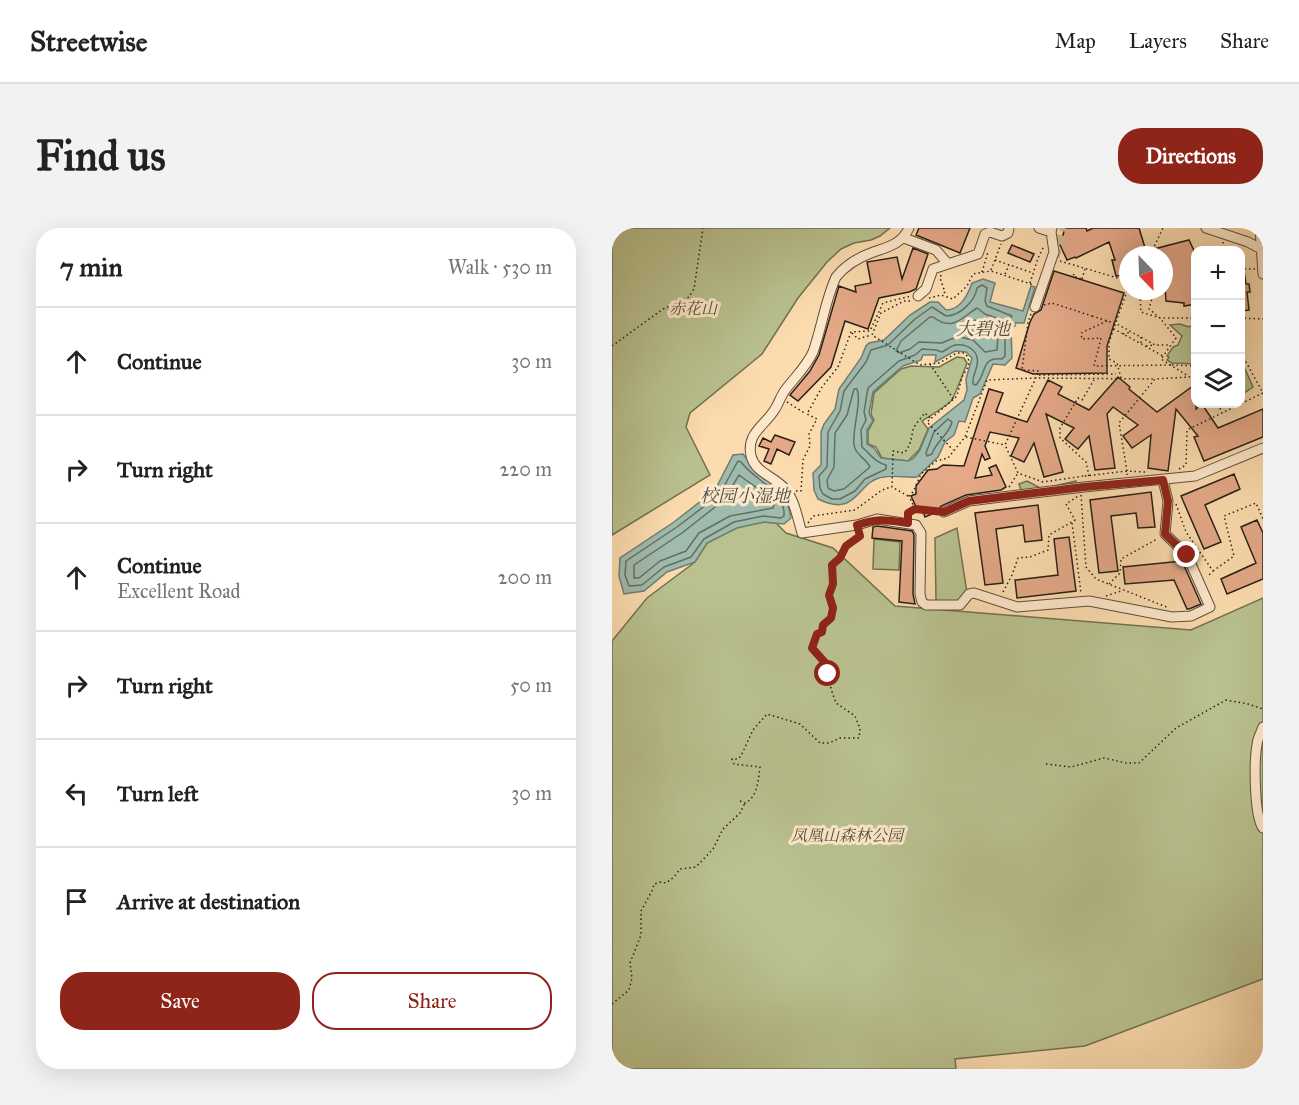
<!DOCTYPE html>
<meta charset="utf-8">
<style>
body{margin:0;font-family:"IM FELL Great Primer","Noto Serif SC",serif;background:#f2f2f2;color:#222}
.controls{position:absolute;right:18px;top:18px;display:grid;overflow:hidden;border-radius:12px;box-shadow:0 6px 24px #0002}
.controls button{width:54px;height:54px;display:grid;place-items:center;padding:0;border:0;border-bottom:2px solid #e0e0e0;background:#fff;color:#222;font:30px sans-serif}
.compass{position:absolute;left:507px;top:18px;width:54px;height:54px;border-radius:50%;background:#fff;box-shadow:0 6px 24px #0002;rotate:157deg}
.stop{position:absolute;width:18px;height:18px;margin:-14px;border:4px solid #8f2418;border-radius:50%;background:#fff}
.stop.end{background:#8f2418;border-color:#fff;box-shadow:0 2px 6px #0008}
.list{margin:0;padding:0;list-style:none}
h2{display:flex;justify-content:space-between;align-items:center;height:78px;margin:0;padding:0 24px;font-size:26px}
h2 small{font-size:20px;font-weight:400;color:#767676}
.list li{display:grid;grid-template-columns:39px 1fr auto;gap:18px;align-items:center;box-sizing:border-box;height:108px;padding:0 24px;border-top:2px solid #e0e0e0}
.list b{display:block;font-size:22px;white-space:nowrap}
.list p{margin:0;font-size:20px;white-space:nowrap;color:#767676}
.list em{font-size:20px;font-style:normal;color:#767676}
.actions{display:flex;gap:12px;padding:18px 24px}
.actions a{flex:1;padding:14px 0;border:2px solid #8f2418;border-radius:24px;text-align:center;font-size:21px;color:#8f2418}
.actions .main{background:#8f2418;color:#fff}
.icon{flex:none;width:33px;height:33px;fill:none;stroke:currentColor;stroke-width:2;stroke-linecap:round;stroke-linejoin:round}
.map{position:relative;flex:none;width:651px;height:841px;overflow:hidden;border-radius:24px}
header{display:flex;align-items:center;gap:36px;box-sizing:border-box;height:84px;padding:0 30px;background:#fff;border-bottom:2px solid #e0e0e0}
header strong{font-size:28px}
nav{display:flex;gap:33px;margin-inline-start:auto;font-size:21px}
.intro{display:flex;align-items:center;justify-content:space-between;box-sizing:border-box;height:144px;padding:0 36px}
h1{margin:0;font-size:42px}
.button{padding:15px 27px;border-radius:24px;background:#8f2418;color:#fff;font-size:21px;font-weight:700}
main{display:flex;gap:36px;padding:0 36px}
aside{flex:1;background:#fff;border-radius:24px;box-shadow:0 6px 24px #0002}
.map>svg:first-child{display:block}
.green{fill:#b9c28f;stroke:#707153;stroke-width:1.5}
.water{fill:#9fbbad;stroke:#6f7d71;stroke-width:1.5;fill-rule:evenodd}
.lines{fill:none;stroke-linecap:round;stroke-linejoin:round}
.shore{stroke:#646e62;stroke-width:1.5}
.building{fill:#e5a988;stroke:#282017;stroke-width:1.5}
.minor-tunnel{stroke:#d2b691;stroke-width:9;stroke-dasharray:9 4.5;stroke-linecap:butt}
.minor-casing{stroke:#5d4f3d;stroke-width:11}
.path{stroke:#282017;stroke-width:1.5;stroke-dasharray:1.5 3;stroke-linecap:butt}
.minor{stroke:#fde8cb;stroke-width:9}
.path-bridge{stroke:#282017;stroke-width:1.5;stroke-dasharray:1.5 3;stroke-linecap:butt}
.route{stroke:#8f2418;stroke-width:8}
.labels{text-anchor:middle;stroke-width:6;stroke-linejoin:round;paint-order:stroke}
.park-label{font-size:16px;font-style:italic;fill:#54513b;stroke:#fde8cb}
.water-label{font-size:18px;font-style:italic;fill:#4c4e44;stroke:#fde8cb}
</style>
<header>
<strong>Streetwise</strong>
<nav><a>Map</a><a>Layers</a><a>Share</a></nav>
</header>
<div class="intro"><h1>Find us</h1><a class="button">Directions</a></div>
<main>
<aside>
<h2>7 min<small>Walk · 530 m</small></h2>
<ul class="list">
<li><svg class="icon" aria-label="ahead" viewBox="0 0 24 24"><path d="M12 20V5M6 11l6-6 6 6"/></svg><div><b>Continue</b></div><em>30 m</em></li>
<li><svg class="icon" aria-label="right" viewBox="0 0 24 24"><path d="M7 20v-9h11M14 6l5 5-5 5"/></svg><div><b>Turn right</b></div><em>220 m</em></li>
<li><svg class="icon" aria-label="ahead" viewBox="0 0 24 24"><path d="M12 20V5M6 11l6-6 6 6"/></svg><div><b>Continue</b><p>Excellent Road</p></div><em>200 m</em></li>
<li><svg class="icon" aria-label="right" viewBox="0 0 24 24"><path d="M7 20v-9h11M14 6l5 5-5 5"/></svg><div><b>Turn right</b></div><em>50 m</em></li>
<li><svg class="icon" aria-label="left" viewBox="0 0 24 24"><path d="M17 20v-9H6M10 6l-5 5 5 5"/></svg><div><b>Turn left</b></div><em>30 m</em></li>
<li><svg class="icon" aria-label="arrive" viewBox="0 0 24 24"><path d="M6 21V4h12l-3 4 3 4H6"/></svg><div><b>Arrive at destination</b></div></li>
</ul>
<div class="actions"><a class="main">Save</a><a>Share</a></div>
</aside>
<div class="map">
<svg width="651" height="841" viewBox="0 0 651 841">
<rect width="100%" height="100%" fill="#fcdcaf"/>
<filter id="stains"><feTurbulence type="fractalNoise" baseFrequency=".00333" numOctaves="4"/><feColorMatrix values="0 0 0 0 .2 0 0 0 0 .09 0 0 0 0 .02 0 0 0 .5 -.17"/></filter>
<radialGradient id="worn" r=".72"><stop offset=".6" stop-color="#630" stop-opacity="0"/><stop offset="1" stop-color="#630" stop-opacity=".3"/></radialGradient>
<path class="green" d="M0 0H278L268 8 259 12 242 15 229 21 215 34 186 70 150 126 78 185 74 199 98 247 0 307Z
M583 95V136L560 135 555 132 557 129 555 128 561 119 566 117 570 108 558 97 568 96 577 99Z
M345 129 352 130 355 135C352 142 343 170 338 174 330 181 319 187 310 193L316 201 307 222 296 233 270 230 264 219 256 216V203L262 192 259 186 262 165 289 141 299 138 327 139Z
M629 132 641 159 629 167 628 132Z
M415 253 430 261 464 253 465 258 434 262H409L407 256Z
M152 294 164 295 174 305 221 320 283 378 579 402 651 370V751L473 818 343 831 344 841H0V413L35 370 83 334 95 315 125 299Z
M345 300 355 365 348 374 324 373 323 310Z
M262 311 288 314 287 342 261 341Z"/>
<path class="water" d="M371 51 383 55 378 74 411 83 419 58 423 59 412 95H403V98H399L400 130 393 137 381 136 368 166 361 170 353 194 347 193 342 207 333 214 326 229 305 249C295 250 282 247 272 249 244 252 247 291 206 271L202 262 201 245 209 237V204L212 196 223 181 227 161 249 130 254 118 257 115 272 112 298 87 318 74H326L334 82C349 82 356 66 360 55ZM343 123 354 124 360 130 354 151 355 162 352 172 317 200 308 222 302 230 296 233 269 230 262 220 255 216V202L261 193 257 185 261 164 291 138 309 132 311 127H324L323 134Z
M131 226C150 253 173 252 179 290L172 296 152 294 125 300 95 315 83 334 55 344 32 363 12 366 7 348 8 330 62 294 103 262 121 227Z"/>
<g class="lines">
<path class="shore" d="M370 57 375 60 373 73 375 78 400 88 393 98V128L390 131C369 128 375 145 364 157L361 156C360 148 364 144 365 137 368 123 355 115 343 117 339 118 334 122 330 124L324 122 310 121 303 127 287 133 256 160 252 184 254 192 249 202 250 219C258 226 264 235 274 237V241L253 251 243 263 228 271H220L211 266 208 260 207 248 215 239 216 204 228 183 232 163 254 134 259 122 276 117 303 91 320 79 334 88C348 88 363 73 365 60Z
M365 80 373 86 387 91 385 122 373 124 361 112 348 109 339 111 330 115 307 114 298 121 287 125 284 123 289 113 318 89H321C341 104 349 90 365 80Z
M363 92 376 97 375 109 372 110 357 100V97Z
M242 161H245C250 174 240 201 242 217 243 227 254 230 258 239L232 261 222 263 216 260 215 252 222 239 223 205 235 187Z
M336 191 340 194C337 207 324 213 320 226L315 228 314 225 322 204Z
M126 233 129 234C142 252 174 263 172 288L169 290 151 288 122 294 92 311 79 329 52 339 30 357 17 358 13 347 14 333 65 299 107 267Z
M127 247 156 268 162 277 161 280 118 288 87 305 74 323 48 333 27 350H22V337L70 305 112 272Z"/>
</g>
<path class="building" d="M307 0H358L348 25 304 7Z
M453 0H474L475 3 481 0H527L534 23 577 12 584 27H582L584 34V76L572 78V75L554 73 553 59 556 58 552 41V27H516V47L504 48 500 32H503L497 14 464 30 463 29 455 32 448 17Z
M400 17 422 26 418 34 396 25Z
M301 20 316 26 304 61 297 64 267 70 256 101 233 93 219 139 186 173 178 167 198 143 207 127 227 58 244 64 243 58 259 55 255 34 285 29 290 51Z
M632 42 634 56H637L638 64H635L637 82 628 83V43Z
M442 43 512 65 495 118V145L421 146 404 140 418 94 422 86 429 82Z
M506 149 518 159 517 161 545 184 581 158 584 161V181L590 176 606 200 651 181V209L592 233 582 209 586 208 564 181 556 243 536 240 539 207 520 220 511 208 526 197 501 179 495 186 503 240 483 242 477 208 466 221 453 211 462 200 434 186 451 244 432 249 422 215 412 234 399 228 407 210 378 204 373 218 378 230 373 232 370 226 363 250 380 247 377 240 384 237 394 259 389 262 354 267 329 278 325 284 313 289 310 281 306 283 299 268 304 266V258L316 242 325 241 331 237 352 238 377 161 391 165 384 184 415 194 436 152 450 159 446 166 477 182Z
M163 207 183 214 177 227 165 221 159 236 152 233 157 221 147 218 151 210 159 214Z
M622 246 628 261 593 277 609 314 592 321 569 268Z
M539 264 543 299 526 300 524 285 499 288 506 343 487 345 478 272Z
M426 277 430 312 413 314 411 297 384 301 391 355 373 357 363 285Z
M645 292 651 305V351L615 366 609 351 644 335 629 299Z
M265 298 300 303 302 307 301 366 303 376 287 374 290 313 260 310 261 299Z
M457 309 464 363 405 370 403 352 446 347 442 311Z
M570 333 589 376 577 381H575L562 352 513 356 511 339Z"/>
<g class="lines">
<path class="minor-tunnel" d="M443 29 452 0"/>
<defs>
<path id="minor" d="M297 0C289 17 275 19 259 25 245 30 233 38 224 49 213 73 210 99 201 124 195 138 183 149 174 161 169 167 167 175 163 181 153 198 134 205 139 228 144 246 163 248 174 262 183 273 186 292 190 305L245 297 265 291 304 297 309 305 308 366 310 374 314 377H348L357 366 362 365 405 379 477 373 560 389 579 388 598 379 575 327 553 306 556 273 551 252
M427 0 439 4 440 0
M594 0 636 14 651 22
M648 0 651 46
M292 10 324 22 336 36
M306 68 314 61 321 41 366 26 373 6 378 4 390 8 396 5 397 0
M423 79 442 24 439 4
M332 284 357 273 472 259 583 248 651 220
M651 499C649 505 645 511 645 517 642 533 642 588 651 600"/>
</defs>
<use href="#minor" class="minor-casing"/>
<path class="path" d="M611 14V22
M543 20 544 27
M539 27 537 20 542 19 551 0
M383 32 421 45
M448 33 516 53
M628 41H643
M379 42 389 16
M370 44 376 24
M393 46 397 37
M462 46 461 48 470 51
M329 47 328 50 333 64 330 66
M418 55 426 30 432 18
M542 63 537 81 548 90 564 110 549 131 584 153
M528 67 529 84 548 90H584
M317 70 329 67 341 71 355 58 361 46 379 43 422 57
M298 73H292L269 85 260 107 308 137 327 135 345 125H352L355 128 357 133 356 139 350 149 345 168 315 194 341 222
M432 77 440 75 480 88
M419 86 416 94 410 142 427 143 393 217 406 245 431 254 472 248V250
M628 90 651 91
M240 105 246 111 259 107
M511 106 519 104
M529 109V116
M0 118 51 81 77 69 82 61 91 0
M534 118 543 117
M318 136 342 172
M560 137 584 138
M427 147 504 146
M509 150 505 135 497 131V114L516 60
M175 174 194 186
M606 176 610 185
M354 209 393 217
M567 241 574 237 575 202 651 165 628 123
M533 244 515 243 507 195 543 151 577 149
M473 248 515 243V247
M477 248 474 234 448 210V200L466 170 470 172 482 152
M397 259 406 245
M184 263H189L191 232 198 218 197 206 205 191 195 186 210 159 226 139 239 104 258 103 271 75 299 68
M469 267 474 339 484 351 557 380
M296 268 280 259 281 223 292 225C299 217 299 211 301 202 303 196 309 190 313 185L318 190
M564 276 574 304 601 343 595 349
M325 283 303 281 297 268 301 264 309 246 324 233 336 230 353 209 375 152 424 150 543 151
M295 288 296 285 302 282
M196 295 201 288 243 282 270 262 279 259
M460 295 469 365
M601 343 622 328 612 288 644 275 651 291
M497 356 508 345 509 331 545 311
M391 364 400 347 406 330 418 329 436 322 437 307 463 292 454 276 466 268
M494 368 509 363
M434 536 459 539 492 530 514 535H527L564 500 614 472 636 476 651 481
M128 573 133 575C146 569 146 552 148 539L122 536 120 531H126L129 528 141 502 155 486 188 496 208 515H217L228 510H247L248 501 243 488 224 475 219 461 216 438 200 420 205 406 210 404 211 397 220 390 221 380 217 367 221 356 220 337 228 330 234 318 248 308 247 305
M0 776 17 762 20 750 18 735 29 707V683L41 661 42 656 49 654 54 655 62 649 68 641 84 639 101 621 111 601 128 585 133 575"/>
<use href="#minor" class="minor"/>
<path class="path-bridge" d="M470 51 473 41
M480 88 505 96 543 117H558
M495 93 469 105 470 111 489 110 482 138 559 137
M502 96V101L551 128"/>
</g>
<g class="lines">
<path class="route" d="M216 446V438L200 420 205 406 210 404 211 397 219 390 221 380 217 367 221 356 220 337 228 330 234 318 248 308 245 297C266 290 274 292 296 295V285L303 281 332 284 357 273 472 259 551 252 556 273 553 306 575 327"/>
</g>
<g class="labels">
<g class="park-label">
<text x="81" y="86">赤花山</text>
<text x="235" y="613">凤凰山森林公园</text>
</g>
<g class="water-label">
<text x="371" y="107">大碧池</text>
<text x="133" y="274">校园小湿地</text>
</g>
</g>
<rect width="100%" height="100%" filter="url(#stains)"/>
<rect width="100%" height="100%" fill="url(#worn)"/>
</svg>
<div class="controls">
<button>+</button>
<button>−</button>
<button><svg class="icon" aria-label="layers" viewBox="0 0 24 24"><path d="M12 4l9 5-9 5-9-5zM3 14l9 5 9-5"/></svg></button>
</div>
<svg class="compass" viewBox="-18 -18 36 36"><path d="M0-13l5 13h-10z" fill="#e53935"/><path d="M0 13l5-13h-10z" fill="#767676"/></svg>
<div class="stop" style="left:216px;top:446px"></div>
<div class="stop end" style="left:575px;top:327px"></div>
</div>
</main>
